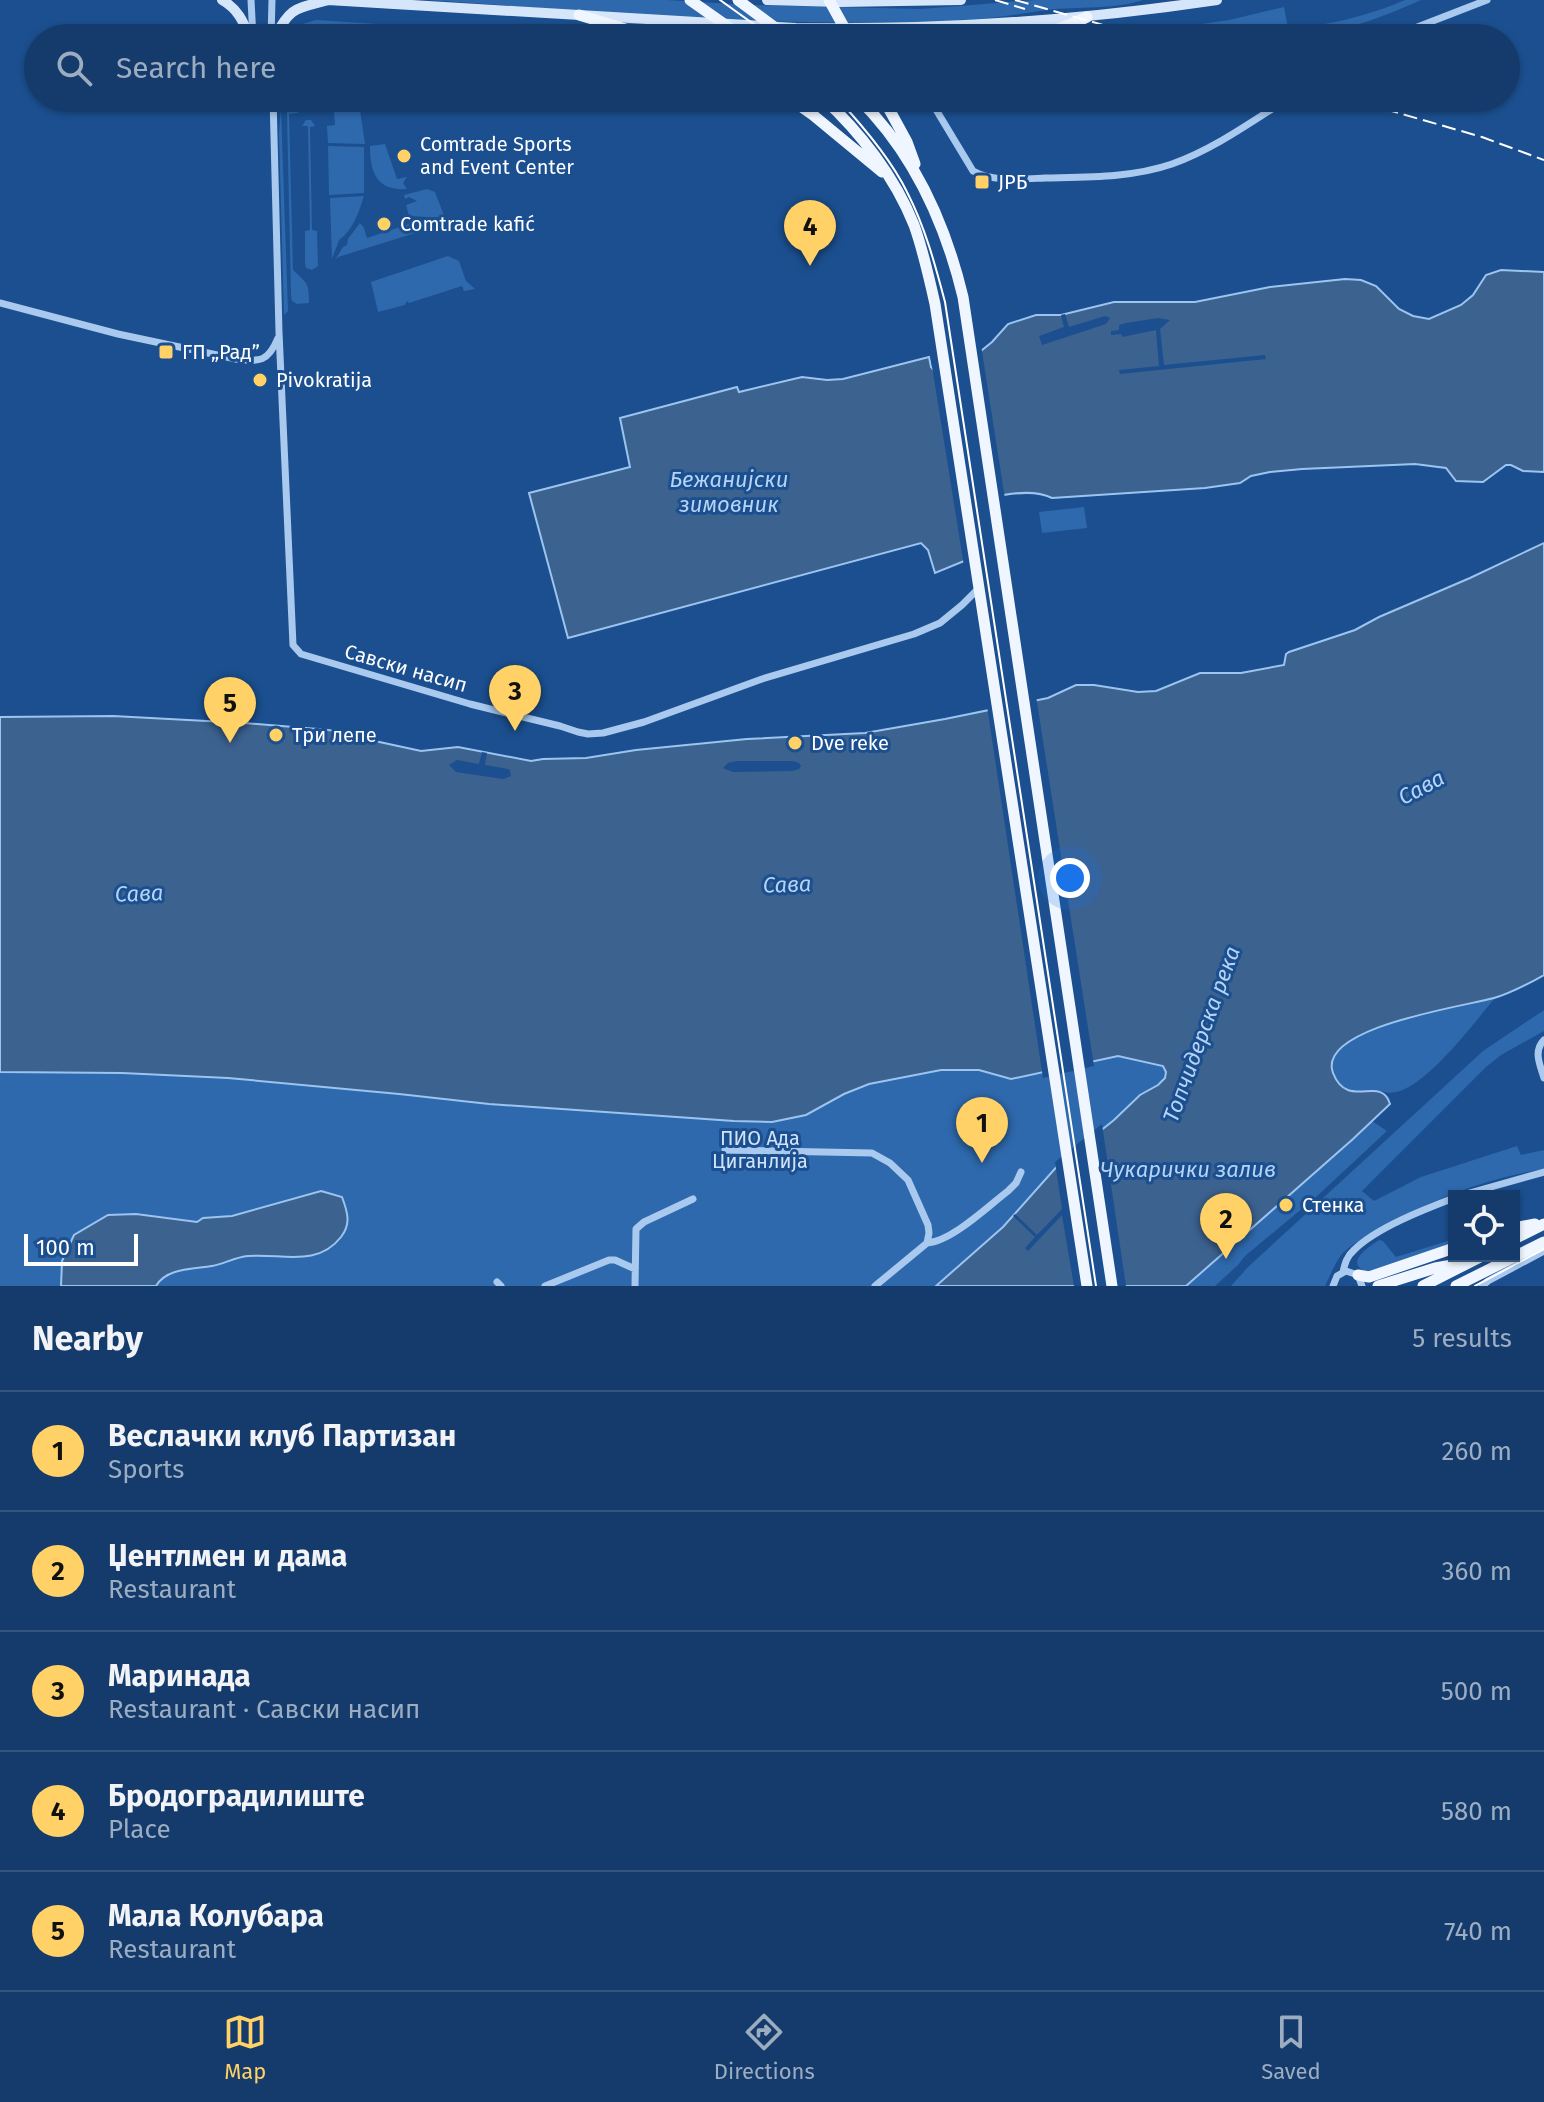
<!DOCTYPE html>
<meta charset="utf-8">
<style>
body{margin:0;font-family:"Fira Sans",sans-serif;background:#214673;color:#f1f3f6}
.controls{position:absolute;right:24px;bottom:24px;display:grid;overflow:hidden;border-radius:0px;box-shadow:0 2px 6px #0004}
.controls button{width:72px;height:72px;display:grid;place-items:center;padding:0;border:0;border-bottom:2px solid #33557e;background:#143b6b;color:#f1f3f6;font:40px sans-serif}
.scale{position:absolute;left:24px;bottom:20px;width:114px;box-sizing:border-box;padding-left:8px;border:4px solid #fff;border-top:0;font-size:22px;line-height:28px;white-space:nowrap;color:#fff;-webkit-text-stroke:6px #1b4f8f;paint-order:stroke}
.you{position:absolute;left:1070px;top:878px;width:28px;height:28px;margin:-20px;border:6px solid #fff;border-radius:50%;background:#1a73e8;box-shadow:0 0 0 12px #1a73e833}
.badge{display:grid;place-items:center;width:52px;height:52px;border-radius:50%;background:#ffd166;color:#111;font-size:26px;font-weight:700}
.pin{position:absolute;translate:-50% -66px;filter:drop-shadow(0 2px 4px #0008)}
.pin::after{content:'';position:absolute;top:42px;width:28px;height:24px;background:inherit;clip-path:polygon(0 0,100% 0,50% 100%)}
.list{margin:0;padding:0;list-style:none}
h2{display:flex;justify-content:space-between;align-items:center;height:104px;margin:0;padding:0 32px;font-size:34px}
h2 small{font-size:26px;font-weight:400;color:#9dadc1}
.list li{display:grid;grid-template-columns:52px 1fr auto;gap:24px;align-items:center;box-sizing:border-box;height:120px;padding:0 32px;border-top:2px solid #33557e}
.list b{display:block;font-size:30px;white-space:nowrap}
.list p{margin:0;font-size:26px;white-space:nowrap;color:#9dadc1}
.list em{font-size:26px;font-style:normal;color:#9dadc1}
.icon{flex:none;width:44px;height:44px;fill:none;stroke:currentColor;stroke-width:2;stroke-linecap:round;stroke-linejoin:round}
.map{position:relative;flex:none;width:1544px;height:1286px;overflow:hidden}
.search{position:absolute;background:#143b6b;box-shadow:0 2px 6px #0004;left:24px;right:24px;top:24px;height:88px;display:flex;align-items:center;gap:20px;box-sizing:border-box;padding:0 28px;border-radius:44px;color:#9dadc1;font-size:30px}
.sheet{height:704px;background:#143b6b}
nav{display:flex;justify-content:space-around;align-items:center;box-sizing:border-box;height:112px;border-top:2px solid #33557e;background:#143b6b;font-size:22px;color:#9dadc1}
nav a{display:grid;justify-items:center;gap:4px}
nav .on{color:#ffd166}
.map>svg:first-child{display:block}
.green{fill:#2e69ad}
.water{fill:#3c6290;stroke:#9cc4f0;stroke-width:2}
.pier{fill:#1b4f8f}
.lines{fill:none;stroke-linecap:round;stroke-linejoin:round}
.street{stroke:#a9c9ee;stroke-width:7}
.secondary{stroke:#d6e6fa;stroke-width:10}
.primary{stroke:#f0f6ff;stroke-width:11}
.tram{stroke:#fff;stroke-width:2}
.rail{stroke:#fff;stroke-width:2;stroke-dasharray:14 6;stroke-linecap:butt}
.poi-dot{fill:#ffd166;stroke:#1b4f8f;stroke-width:3}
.labels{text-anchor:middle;stroke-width:6;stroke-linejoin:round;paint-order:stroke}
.poi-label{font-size:20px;fill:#fff;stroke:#1b4f8f;text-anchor:start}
.street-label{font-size:20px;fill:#fff;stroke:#1b4f8f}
.park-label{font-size:20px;fill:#cfe3fa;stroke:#1b4f8f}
.water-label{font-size:22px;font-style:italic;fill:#b5d3f5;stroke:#1b4f8f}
</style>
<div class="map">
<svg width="1544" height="1286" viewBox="0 0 1544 1286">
<rect width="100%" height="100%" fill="#1b4f8f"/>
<path class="green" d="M425 0H667L748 5 921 9 1035 0H1143C1113 10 1078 6 1047 10 1011 15 975 21 939 22 767 27 595 11 425 0Z
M1405 0H1421C1383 17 1340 33 1298 38 1259 42 1219 36 1181 27L1229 20 1284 7 1288 28C1328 26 1368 16 1405 0Z
M316 20 409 26 410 38H288L299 25Z
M621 22 717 28 731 38H669Z
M1055 22 1056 25 1014 33 925 38 936 30Z
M416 27 506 32 510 34V38H414Z
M299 103 298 113 289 114 293 270C307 283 309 283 309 303L297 304 292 301 291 295 287 113 290 105Z
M341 104H360V107H356V109L360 110 365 144 328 143 327 126 335 125 334 112H340Z
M281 109 288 311 284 315 279 133Z
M306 120H311L315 126 310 127 312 230 317 231 318 266 312 270 306 268 305 264V231L310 230 308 126H302Z
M385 144 397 179 407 177 403 183 407 189C376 191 370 172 370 146Z
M328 146 364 147V193L329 195Z
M427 189 435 192 445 218 409 216 406 205 417 201 409 197 405 199 404 195Z
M364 196C359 212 353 230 339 240L332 259 330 198Z
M409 220 444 222 446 225 444 230 441 225 338 257 335 260 343 247 347 245 348 239 360 223 364 228 367 238 409 224Z
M448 256 459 261 466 281 475 289 464 291 462 286 409 303 407 301 405 305 378 312 371 282Z
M1084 507 1087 528 1042 533 1039 512Z
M1495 998C1475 1021 1414 1106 1382 1091L1350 1092C1342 1086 1333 1078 1332 1068 1327 1028 1466 1004 1495 998Z
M1206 1010 1387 1131 1316 1197 1245 1256 1238 1265 1215 1286H0V1016Z
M1544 1010V1031L1501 1055 1486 1067 1362 1191 1374 1201 1421 1177 1517 1146 1521 1155 1544 1150V1169C1484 1179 1430 1200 1378 1230 1367 1237 1351 1244 1342 1254 1335 1263 1330 1276 1325 1286H1231L1248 1267 1483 1051Z
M1454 1239V1244L1367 1272C1343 1263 1369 1247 1379 1240L1383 1241 1396 1257Z"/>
<path class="water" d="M1501 270 1544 272V472L1523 471 1511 465H1506L1483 482 1456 481 1446 468 1415 464 1302 469 1270 472 1251 476 1240 483 1205 488 1052 498C1030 487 994 496 971 504L969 559 935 573 928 550 921 543 568 638 529 493 630 467 620 418 737 387 739 392 802 377 827 380 843 379 929 357 931 367 940 377 950 376 992 342 1008 324 1036 315H1061L1114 302H1195L1270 287 1345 279 1361 280 1376 286 1399 309 1413 316 1429 319 1461 305 1473 295 1486 275Z
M1544 543V975C1528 984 1511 993 1494 998 1466 1006 1316 1027 1333 1073 1348 1111 1381 1074 1390 1104L1353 1139 1186 1286H936L1003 1227 1060 1163 1114 1120 1140 1095 1158 1085 1165 1078 1166 1072 1163 1066 1118 1056 1011 1079 979 1070H941L869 1084 844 1094 806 1115 772 1122 734 1121 489 1104 399 1094 228 1078 122 1073 0 1072V717L113 716 244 723 318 729 366 734 375 741 421 751 458 747 531 761 543 759 586 758 636 750 747 739 865 733 945 719 1048 698 1076 685H1094L1138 692 1156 691 1200 673H1241L1284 665 1286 654 1289 652 1355 630 1379 617 1470 578Z
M321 1191 342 1197C348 1213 351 1224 341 1237 317 1268 281 1253 248 1256 235 1257 224 1264 212 1266 193 1269 166 1268 156 1286H61L62 1261 74 1235 108 1215 136 1214 197 1222 203 1218 232 1216Z"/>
<path class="pier" d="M1065 314 1069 327 1105 316 1110 318 1106 324 1042 345 1039 336 1064 327 1061 315Z
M1158 318 1170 320 1160 329 1164 365 1265 355 1266 359 1120 374 1119 370 1159 366 1156 330 1122 337 1121 334 1111 335V331L1119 330V325L1126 323Z
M981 345 1005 499 996 500 966 511 971 562 964 566 930 354 934 365 942 374 947 372Z
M1036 696 1094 1066 1043 1078 987 706Z
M482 752 487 753 485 765 508 769 510 770 511 776 503 779 456 772 449 765 457 760 479 764Z
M736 761H793L799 763 801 766 799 769 792 771 733 772 723 768 728 763Z
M1102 1124 1126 1286H1074L1062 1215 1028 1251 1025 1248 1035 1237 1013 1216 1015 1214 1037 1235 1062 1209 1055 1162Z"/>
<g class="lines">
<path class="street" d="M251 0 253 38
M880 29 890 38
M271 38 272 0
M918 38 933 28
M1389 38 1487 0
M273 98 279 332 293 645 301 654 470 704 560 726 578 732 588 734 603 733 644 722 762 679 914 634 940 623 962 605 980 587
M929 98 973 171C992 182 1022 179 1045 178 1087 177 1131 178 1172 164 1214 149 1251 122 1289 98
M0 303 118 334 236 359C260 362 268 362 278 338
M1544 1040C1533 1051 1540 1065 1544 1078
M725 1150 872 1153 890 1163 908 1180 928 1225 929 1233 927 1243 875 1286
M1459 1196 1544 1172
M927 1243C952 1241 987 1207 1008 1191L1016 1183 1021 1172
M1343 1272C1345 1263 1347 1256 1354 1250 1376 1228 1425 1209 1454 1198
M497 1282 501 1286
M545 1286 609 1260H615L635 1269
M635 1286 636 1229 644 1222 693 1199
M1333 1286 1337 1276 1346 1271 1358 1275 1362 1286
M1482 1286 1488 1281 1544 1251"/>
<path class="secondary" d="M222 0C238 9 243 21 250 38
M328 0 796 28C937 30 1077 21 1217 0
M767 0 839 2 961 0
M274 38C291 6 295 9 329 0"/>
<path class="primary" d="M690 0 744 38
M738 0 789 38
M829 0 850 38
M579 15 655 38
M1012 38C1038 35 1064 29 1087 17
M789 98 813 115 882 172
M823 98C860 132 895 177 914 225 923 250 929 277 935 304L1087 1286
M858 98C914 153 945 222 963 297L1112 1286
M883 98 907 142 915 164
M1514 1228 1535 1224
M1514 1239 1544 1224
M1358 1275 1369 1277 1454 1248
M1378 1286 1435 1268 1470 1262
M1423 1286 1482 1256
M1456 1286 1544 1242"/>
<path class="tram" d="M720 0 773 38
M837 98C861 124 891 159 907 192 925 227 935 264 945 302L1096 1286
M1475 1286 1544 1249"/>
<path class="rail" d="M995 0 1025 9
M1015 0 1149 38
M1346 98 1482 137 1544 160"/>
</g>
<g class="poi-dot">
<circle cx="404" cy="156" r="8"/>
<rect x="974" y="174" width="16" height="16" rx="4"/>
<circle cx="384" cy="224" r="8"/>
<rect x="158" y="344" width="16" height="16" rx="4"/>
<circle cx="260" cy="380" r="8"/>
<circle cx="276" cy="735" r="8"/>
<circle cx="795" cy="743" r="8"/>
<circle cx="1286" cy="1205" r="8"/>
</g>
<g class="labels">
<g class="poi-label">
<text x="420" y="151">Comtrade Sports<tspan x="420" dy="23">and Event Center</tspan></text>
<text x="998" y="189">ЈРБ</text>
<text x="400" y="231">Comtrade kafić</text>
<text x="182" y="359">ГП „Рад”</text>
<text x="276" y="387">Pivokratija</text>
<text x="292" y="742">Три лепе</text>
<text x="811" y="750">Dve reke</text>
<text x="1302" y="1212">Стенка</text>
</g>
<g class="street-label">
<text transform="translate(406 668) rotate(16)" y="7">Савски насип</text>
</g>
<g class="park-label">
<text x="760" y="1145">ПИО Ада<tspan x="760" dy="23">Циганлија</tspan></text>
</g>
<g class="water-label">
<text x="729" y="487">Бежанијски<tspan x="729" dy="25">зимовник</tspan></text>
<text transform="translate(1421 787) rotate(-28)" y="8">Сава</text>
<text transform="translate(787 884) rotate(-2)" y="8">Сава</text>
<text transform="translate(139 893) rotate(-2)" y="8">Сава</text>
<text transform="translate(1201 1034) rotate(-70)" y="8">Топчидерска река</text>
<text x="1188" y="1177">Чукарички залив</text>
</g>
</g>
</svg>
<div class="controls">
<button><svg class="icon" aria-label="locate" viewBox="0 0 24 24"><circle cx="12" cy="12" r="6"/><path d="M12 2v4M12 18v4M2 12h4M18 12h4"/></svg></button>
</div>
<div class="scale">100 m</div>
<div class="you"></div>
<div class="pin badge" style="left:982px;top:1163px">1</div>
<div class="pin badge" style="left:1226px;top:1259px">2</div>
<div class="pin badge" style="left:515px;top:731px">3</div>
<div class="pin badge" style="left:810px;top:266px">4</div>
<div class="pin badge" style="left:230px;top:743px">5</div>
<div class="search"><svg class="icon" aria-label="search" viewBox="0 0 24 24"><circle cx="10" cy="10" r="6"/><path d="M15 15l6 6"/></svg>Search here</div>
</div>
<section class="sheet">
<h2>Nearby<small>5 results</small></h2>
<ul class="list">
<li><span class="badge">1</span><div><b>Веслачки клуб Партизан</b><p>Sports</p></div><em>260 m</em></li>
<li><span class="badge">2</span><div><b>Џентлмен и дама</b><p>Restaurant</p></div><em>360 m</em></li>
<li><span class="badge">3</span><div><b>Маринада</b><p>Restaurant · Савски насип</p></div><em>500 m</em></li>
<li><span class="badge">4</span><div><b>Бродоградилиште</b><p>Place</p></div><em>580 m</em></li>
<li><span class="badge">5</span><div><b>Мала Колубара</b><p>Restaurant</p></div><em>740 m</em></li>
</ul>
</section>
<nav>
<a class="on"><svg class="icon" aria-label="map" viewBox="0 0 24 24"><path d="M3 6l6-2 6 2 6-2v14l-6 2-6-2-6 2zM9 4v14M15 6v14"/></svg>Map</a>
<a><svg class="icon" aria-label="directions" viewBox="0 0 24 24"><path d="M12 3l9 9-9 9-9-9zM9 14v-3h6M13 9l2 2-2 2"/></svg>Directions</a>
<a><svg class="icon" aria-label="saved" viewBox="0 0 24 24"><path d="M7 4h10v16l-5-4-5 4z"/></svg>Saved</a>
</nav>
